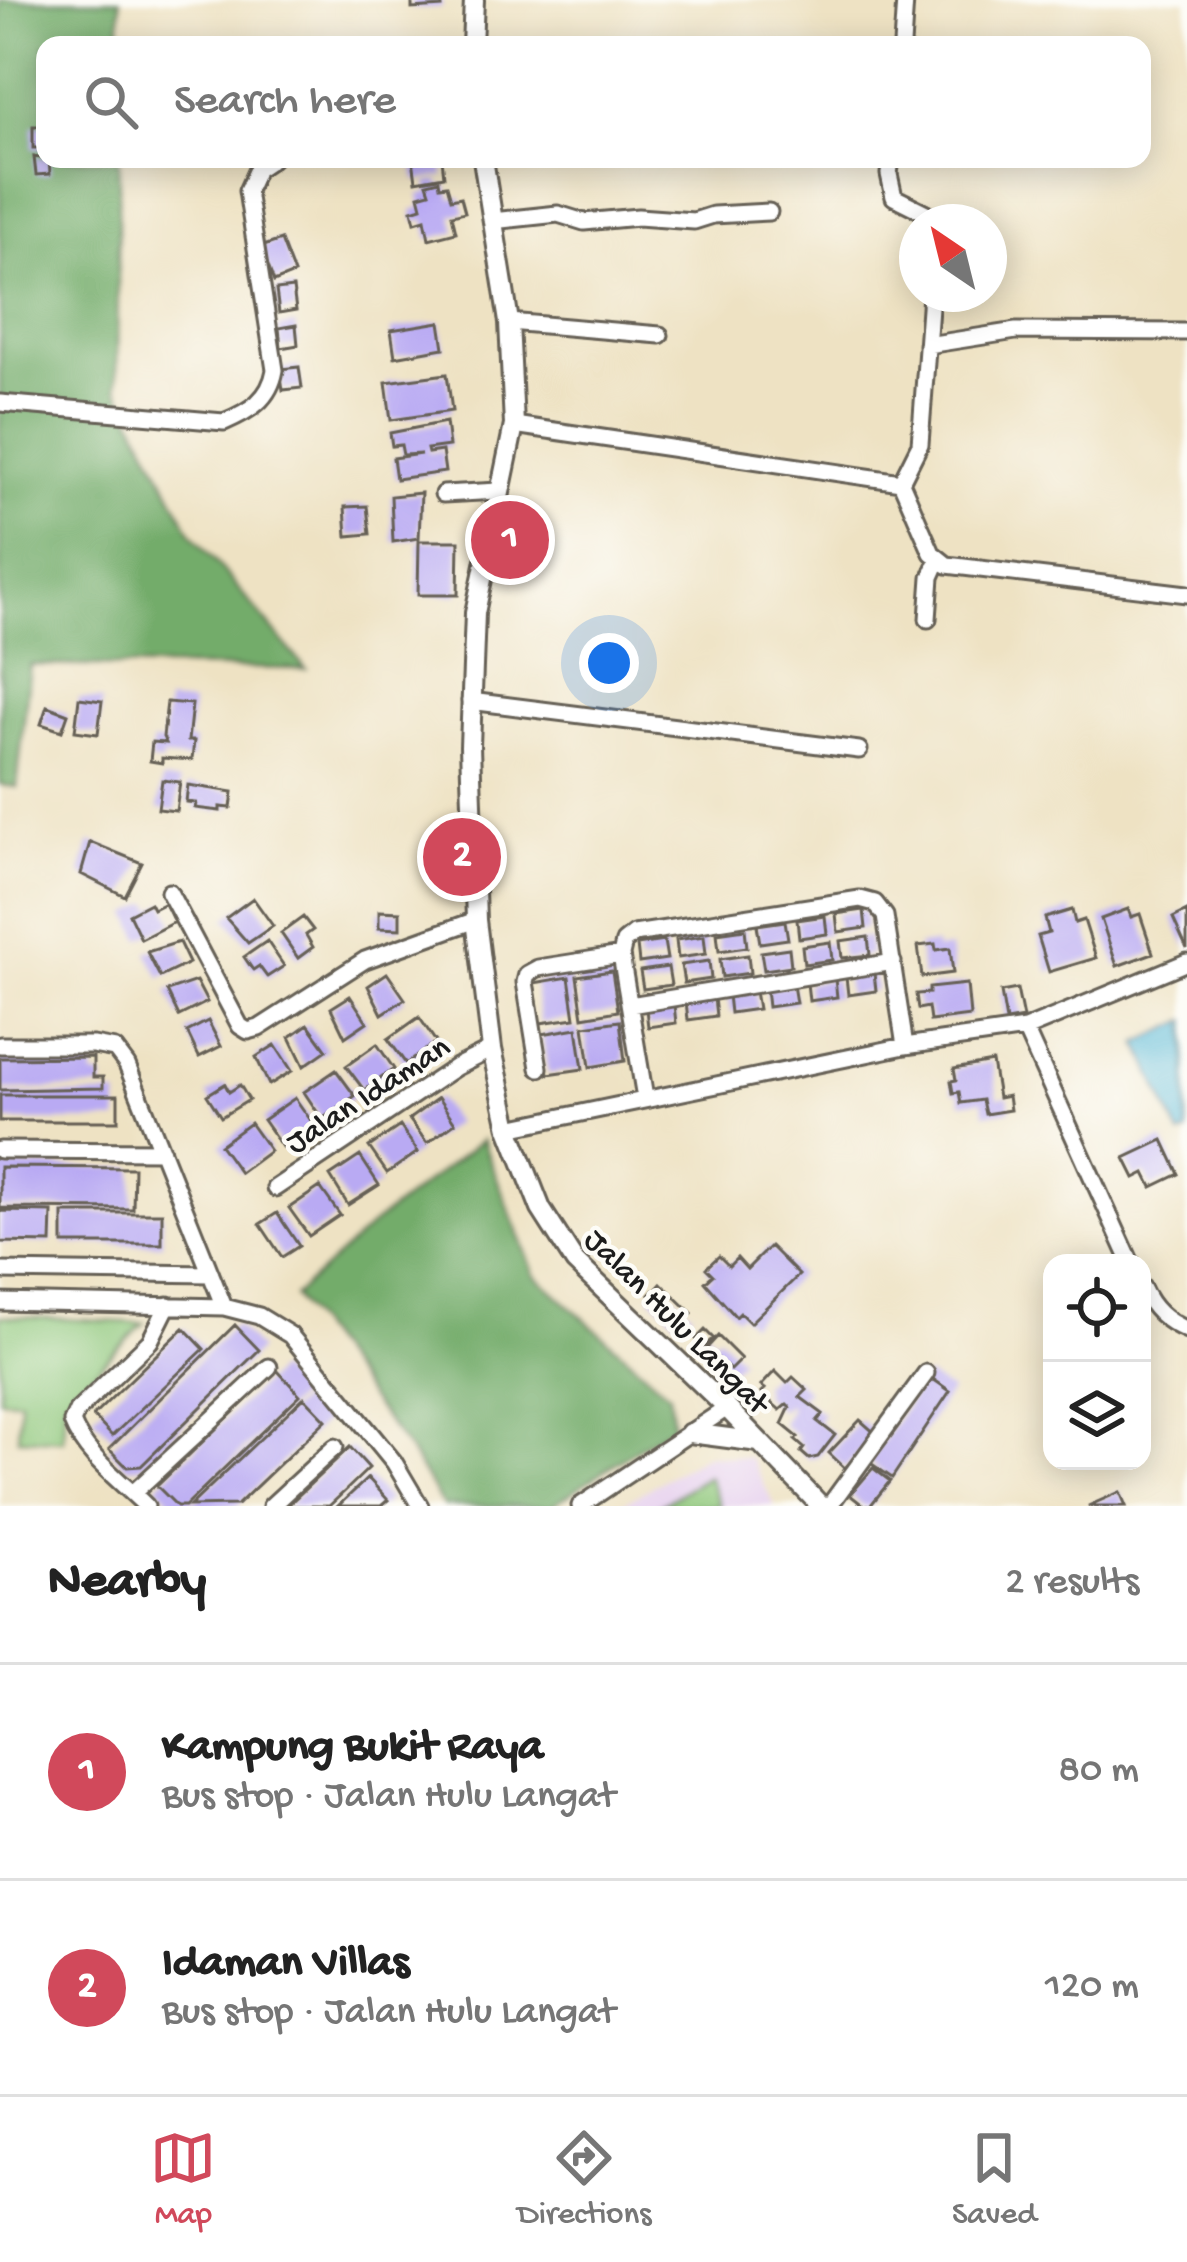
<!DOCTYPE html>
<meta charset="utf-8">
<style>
body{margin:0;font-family:"Gochi Hand",sans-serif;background:#f6f6f6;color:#222}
.controls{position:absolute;right:36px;bottom:36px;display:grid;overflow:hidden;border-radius:24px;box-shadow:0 6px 30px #0003}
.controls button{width:108px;height:108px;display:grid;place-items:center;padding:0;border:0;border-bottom:3px solid #e0e0e0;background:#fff;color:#222;font:60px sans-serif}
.compass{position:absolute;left:899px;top:204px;width:108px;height:108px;border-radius:50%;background:#fff;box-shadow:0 6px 30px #0003;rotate:325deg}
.you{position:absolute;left:609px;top:663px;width:42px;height:42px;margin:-30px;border:9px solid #fff;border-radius:50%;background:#1a73e8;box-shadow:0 0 0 18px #1a73e833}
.badge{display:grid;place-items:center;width:78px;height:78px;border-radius:50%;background:#d1495b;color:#fff;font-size:39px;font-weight:700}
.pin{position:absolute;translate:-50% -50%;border:6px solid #fff;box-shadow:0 3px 12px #0006}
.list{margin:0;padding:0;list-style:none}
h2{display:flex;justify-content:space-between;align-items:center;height:156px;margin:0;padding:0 48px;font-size:51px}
h2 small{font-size:39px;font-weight:400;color:#767676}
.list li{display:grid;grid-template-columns:78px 1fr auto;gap:36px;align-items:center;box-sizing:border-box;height:216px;padding:0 48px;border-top:3px solid #e0e0e0}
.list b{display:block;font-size:45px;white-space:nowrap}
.list p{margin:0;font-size:39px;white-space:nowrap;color:#767676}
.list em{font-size:39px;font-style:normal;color:#767676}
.icon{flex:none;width:66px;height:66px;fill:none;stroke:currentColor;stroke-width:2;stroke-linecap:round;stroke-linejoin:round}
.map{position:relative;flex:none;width:1187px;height:1506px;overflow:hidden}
.search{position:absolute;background:#fff;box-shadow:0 6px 30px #0003;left:36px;right:36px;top:36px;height:132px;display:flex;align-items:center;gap:30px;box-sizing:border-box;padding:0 42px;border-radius:24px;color:#767676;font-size:45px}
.sheet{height:588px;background:#fff}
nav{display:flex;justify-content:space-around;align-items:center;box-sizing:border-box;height:168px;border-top:3px solid #e0e0e0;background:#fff;font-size:33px;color:#767676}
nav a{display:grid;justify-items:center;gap:6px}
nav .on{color:#d1495b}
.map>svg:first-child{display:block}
.built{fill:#e7d2ef}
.green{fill:#8fc77b;stroke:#56724c;stroke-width:3}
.forest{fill:#73ac6b;stroke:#486444;stroke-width:3}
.water{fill:#57b7d5;stroke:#3a6a78;stroke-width:3}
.building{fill:#b9aaf3}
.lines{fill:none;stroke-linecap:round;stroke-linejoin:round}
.minor-casing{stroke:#666156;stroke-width:21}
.major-casing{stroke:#666156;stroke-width:24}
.minor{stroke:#fff;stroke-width:15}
.major{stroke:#fff;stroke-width:18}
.labels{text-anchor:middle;stroke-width:9;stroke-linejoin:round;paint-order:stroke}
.street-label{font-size:33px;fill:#1c1c1c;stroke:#fdfcf7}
</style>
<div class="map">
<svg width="1187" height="1506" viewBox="0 0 1187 1506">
<rect width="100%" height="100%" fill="#fdfcf7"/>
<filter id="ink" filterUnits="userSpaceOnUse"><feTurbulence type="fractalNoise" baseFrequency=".00833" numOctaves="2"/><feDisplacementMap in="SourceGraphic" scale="24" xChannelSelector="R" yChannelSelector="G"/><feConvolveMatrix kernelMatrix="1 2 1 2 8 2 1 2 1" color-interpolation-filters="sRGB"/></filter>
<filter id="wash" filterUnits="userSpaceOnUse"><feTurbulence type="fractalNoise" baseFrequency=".004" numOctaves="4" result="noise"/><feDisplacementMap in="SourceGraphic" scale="48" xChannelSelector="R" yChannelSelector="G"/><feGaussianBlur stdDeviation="2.7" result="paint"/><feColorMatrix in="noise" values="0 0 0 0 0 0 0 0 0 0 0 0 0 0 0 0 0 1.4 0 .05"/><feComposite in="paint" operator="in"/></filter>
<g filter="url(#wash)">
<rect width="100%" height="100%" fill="#eee2c3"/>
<path class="built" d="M706 1455 750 1458 775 1506H618Z"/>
<path class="green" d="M0 1316 144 1323 65 1400 63 1440 18 1438 20 1400 0 1399Z
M708 1476 720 1506H659Z"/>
<path class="forest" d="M0 0H120V45H45V159H119L117 388 192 534 306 669 30 665 17 787 0 785Z
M482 1140 535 1275 669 1394 673 1425 551 1506H443L411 1454 294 1296 378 1220Z"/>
<path class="water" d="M1187 1020V1133L1180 1136 1138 1043Z"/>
<g id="blocks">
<path class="building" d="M412 0H441L442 7 412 9Z
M33 126H45V148H33Z
M34 157 49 159 50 174 36 175Z
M413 159H442L444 176 416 181Z
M439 180 440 186 447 185 451 199 461 197 465 212 452 215 456 232 429 239 425 219 415 222 412 210 422 207 419 195 430 192 427 183Z
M281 240 294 274 274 282 261 247Z
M293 288 296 310 279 313 276 290Z
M440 322 444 348 395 357 391 330Z
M296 325 298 345 281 348 279 328Z
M299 367 302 388 283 390 280 369Z
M447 374 452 411 391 420 386 382Z
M446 422 449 446 427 449 428 453 442 451 445 472 396 479 393 458 421 454 403 455 401 445 392 446 390 433Z
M421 493 419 538 393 542 391 496Z
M367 506 370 534 347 536 345 507Z
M419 541H459L458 595H418Z
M79 698 102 701 98 734 75 731Z
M167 702 192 704 188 741H194L192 760 162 758V763L150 761 152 742 166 743 163 737Z
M47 706 68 714 62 731 41 724Z
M162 780 180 782 176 811 158 809Z
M188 785 233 792 231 808 220 807V811L195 808 196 803 186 802Z
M90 842 142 863 125 896 81 874Z
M253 898 273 926 248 943 226 918Z
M150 903 153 909 165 903 174 922 141 939 129 914Z
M1128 909 1131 917 1140 914 1153 953 1117 966 1101 919Z
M864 910 866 928 838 932 836 914Z
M1072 910 1075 923 1084 920 1096 958 1049 972 1038 936 1049 933 1045 918Z
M379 911 400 912V929L379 928Z
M1187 911V949L1173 918Z
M825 916 827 934 799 938 797 920Z
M303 917 313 930 306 935 313 947 298 958 281 933Z
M785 921 788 939 760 943 757 925Z
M745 929 747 947 719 951 717 933Z
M704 936 706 954 678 958 676 940Z
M868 937 870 955 842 958 840 941Z
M267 941 284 966 267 977 259 966 253 970 244 957Z
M664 941 667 959 639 963 637 945Z
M179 942 189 963 160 977 147 952Z
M830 942 832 960 804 964 802 946Z
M935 944 936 950 950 948 953 973 922 977 918 946Z
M789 948 791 966 764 970 761 952Z
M748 955 750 973 722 977 720 959Z
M709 961 711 979 684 983 681 965Z
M668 967 671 985 643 989 640 971Z
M612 971 618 1011 583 1017 577 976Z
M387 973 405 999 382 1014 368 986Z
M874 973 876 991 848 995 846 977Z
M569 977 575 1018 540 1023 534 983Z
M835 979 837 997 809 1001 807 983Z
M196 981 207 1002 179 1016 167 991Z
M967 984 970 1016 930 1021 928 1007 918 1009 916 994 929 993V988Z
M793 985 796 1003 768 1007 766 989Z
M1017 989 1023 1018 1006 1021 1001 992Z
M755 991 758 1009 730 1013 728 995Z
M350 996 367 1022 345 1037 331 1008Z
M714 998 716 1016 688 1020 686 1002Z
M674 1005 676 1023 648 1027 646 1009Z
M419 1017 436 1042 406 1064 388 1039Z
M208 1021 221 1046 199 1057 187 1032Z
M620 1021 625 1061 590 1067 584 1026Z
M308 1024 327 1050 304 1066 290 1037Z
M577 1028 583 1069 548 1074 542 1034Z
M377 1044 394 1069 364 1090 346 1066Z
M275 1045 292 1071 269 1085 256 1057Z
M93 1057V1077H103V1088L0 1090V1058Z
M992 1062 998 1098 1008 1096 1010 1110 985 1114 982 1100 961 1103 959 1092 953 1093 951 1081 956 1080 954 1069Z
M336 1070 355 1096 322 1119 304 1092Z
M225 1084 229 1092 240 1085 249 1100 221 1117 207 1095Z
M0 1095H118V1121H0Z
M295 1098 314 1125 282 1147 263 1120Z
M438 1098 455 1123 427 1143 409 1119Z
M250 1123 270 1151 240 1173 220 1145Z
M400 1126 418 1152 387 1173 369 1147Z
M1163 1140 1179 1174 1152 1187 1145 1173 1135 1178 1125 1158Z
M360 1156 379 1185 348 1205 330 1176Z
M0 1167 134 1168 133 1209 0 1208Z
M320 1187 340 1215 309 1236 289 1208Z
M0 1211 52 1212 51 1243 0 1242Z
M63 1213H162V1244H63Z
M277 1213 299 1246 282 1257 260 1224Z
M770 1246 799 1275 750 1323 740 1313 736 1317 705 1282 713 1275 706 1268 719 1256 729 1266 737 1258 747 1269Z
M661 1283 692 1313 681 1325 650 1295Z
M235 1325 259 1350 141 1466 127 1467 109 1449Z
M184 1328 204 1349 112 1436 93 1416Z
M705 1330 713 1338 704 1347 696 1339Z
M718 1336 741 1359 730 1370 707 1348Z
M277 1370 300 1395 185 1506H177L157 1486Z
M775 1371 787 1383 793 1377 807 1390 800 1397 823 1414 817 1421 835 1435 818 1457 809 1459 801 1452 804 1448 795 1440 798 1437 782 1424 790 1407 787 1404 780 1410 761 1393 765 1389 761 1386Z
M927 1375 950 1391 892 1478 869 1462Z
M304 1397 326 1420 237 1505 190 1506Z
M860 1420 876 1434 845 1468 829 1453Z
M350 1447 369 1468 344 1492 329 1506H287Z
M873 1468 890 1481 870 1506H864L850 1495Z
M368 1478 388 1500 381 1506H338Z
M1120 1492 1126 1506H1088Z"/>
</g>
</g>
<g filter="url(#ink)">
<use href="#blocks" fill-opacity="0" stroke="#666156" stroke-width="3"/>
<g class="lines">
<defs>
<path id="minor" d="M902 45 905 0
M891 159 889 174 894 197 926 213 932 222
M492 221 558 214 584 222 638 217 694 221 713 215 769 212
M509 322 660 335
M927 345 1016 331 1187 332
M0 403 224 422C250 411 270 399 275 370L247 191 257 169 272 159
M514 425 901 482
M901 482 932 553 947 565 1187 594
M901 482 920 444 931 294
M443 494 499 491
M928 619 931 577 939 559
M470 701 859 750
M169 892 240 1026 248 1031 259 1028 365 960 476 920
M630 1005 893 962
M1025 1029 1131 1263
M0 1045H93L115 1049 127 1065 224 1307
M539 1068 525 982 527 974 538 968 621 955
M645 1098 621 955 624 942 634 934 860 899 875 903 885 916 905 1046
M509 1128 905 1046 1025 1029 1187 962
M0 1150 162 1151
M275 1188 456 1067 492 1049
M0 1271 211 1274
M1142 1287C1152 1309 1165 1321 1187 1330
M0 1302 224 1307 259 1316 290 1335 394 1462 420 1506
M133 1493 269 1367
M146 1506C121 1481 85 1456 72 1422L77 1411 150 1341 168 1305
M271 1506 335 1447
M580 1506 727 1408
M829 1506 926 1373"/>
<path id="major" d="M472 45 474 0
M483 159 509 322 514 425 475 613 470 746 476 920 492 1049 509 1128 541 1209 575 1262 727 1408 821 1506
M690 1433 759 1442"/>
</defs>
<use href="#minor" class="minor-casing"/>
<use href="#major" class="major-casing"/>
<use href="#minor" class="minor"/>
<use href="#major" class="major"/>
</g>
</g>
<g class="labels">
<g class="street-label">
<text transform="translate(366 1092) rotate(-33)" y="12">Jalan Idaman</text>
<text transform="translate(679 1319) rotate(45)" y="12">Jalan Hulu Langat</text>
</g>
</g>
</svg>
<div class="controls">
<button><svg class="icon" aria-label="locate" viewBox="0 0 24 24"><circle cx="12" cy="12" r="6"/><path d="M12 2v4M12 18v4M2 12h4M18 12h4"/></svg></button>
<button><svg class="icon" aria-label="layers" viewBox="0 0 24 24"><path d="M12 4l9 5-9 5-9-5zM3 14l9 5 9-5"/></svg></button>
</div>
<svg class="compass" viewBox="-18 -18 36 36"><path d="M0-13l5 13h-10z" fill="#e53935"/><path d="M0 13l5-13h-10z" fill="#767676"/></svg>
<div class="you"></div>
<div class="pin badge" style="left:510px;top:540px">1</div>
<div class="pin badge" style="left:462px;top:857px">2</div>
<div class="search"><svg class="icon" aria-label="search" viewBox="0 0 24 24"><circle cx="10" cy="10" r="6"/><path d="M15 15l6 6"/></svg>Search here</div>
</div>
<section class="sheet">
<h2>Nearby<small>2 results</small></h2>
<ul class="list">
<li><span class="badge">1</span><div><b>Kampung Bukit Raya</b><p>Bus stop · Jalan Hulu Langat</p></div><em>80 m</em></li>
<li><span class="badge">2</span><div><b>Idaman Villas</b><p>Bus stop · Jalan Hulu Langat</p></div><em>120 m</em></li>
</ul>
</section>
<nav>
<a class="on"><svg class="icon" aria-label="map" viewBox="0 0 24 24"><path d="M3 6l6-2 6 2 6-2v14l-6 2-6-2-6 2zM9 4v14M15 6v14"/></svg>Map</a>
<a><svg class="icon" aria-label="directions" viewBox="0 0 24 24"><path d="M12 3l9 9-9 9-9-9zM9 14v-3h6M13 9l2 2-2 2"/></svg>Directions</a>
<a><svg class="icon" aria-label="saved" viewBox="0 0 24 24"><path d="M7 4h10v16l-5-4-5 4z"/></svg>Saved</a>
</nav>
